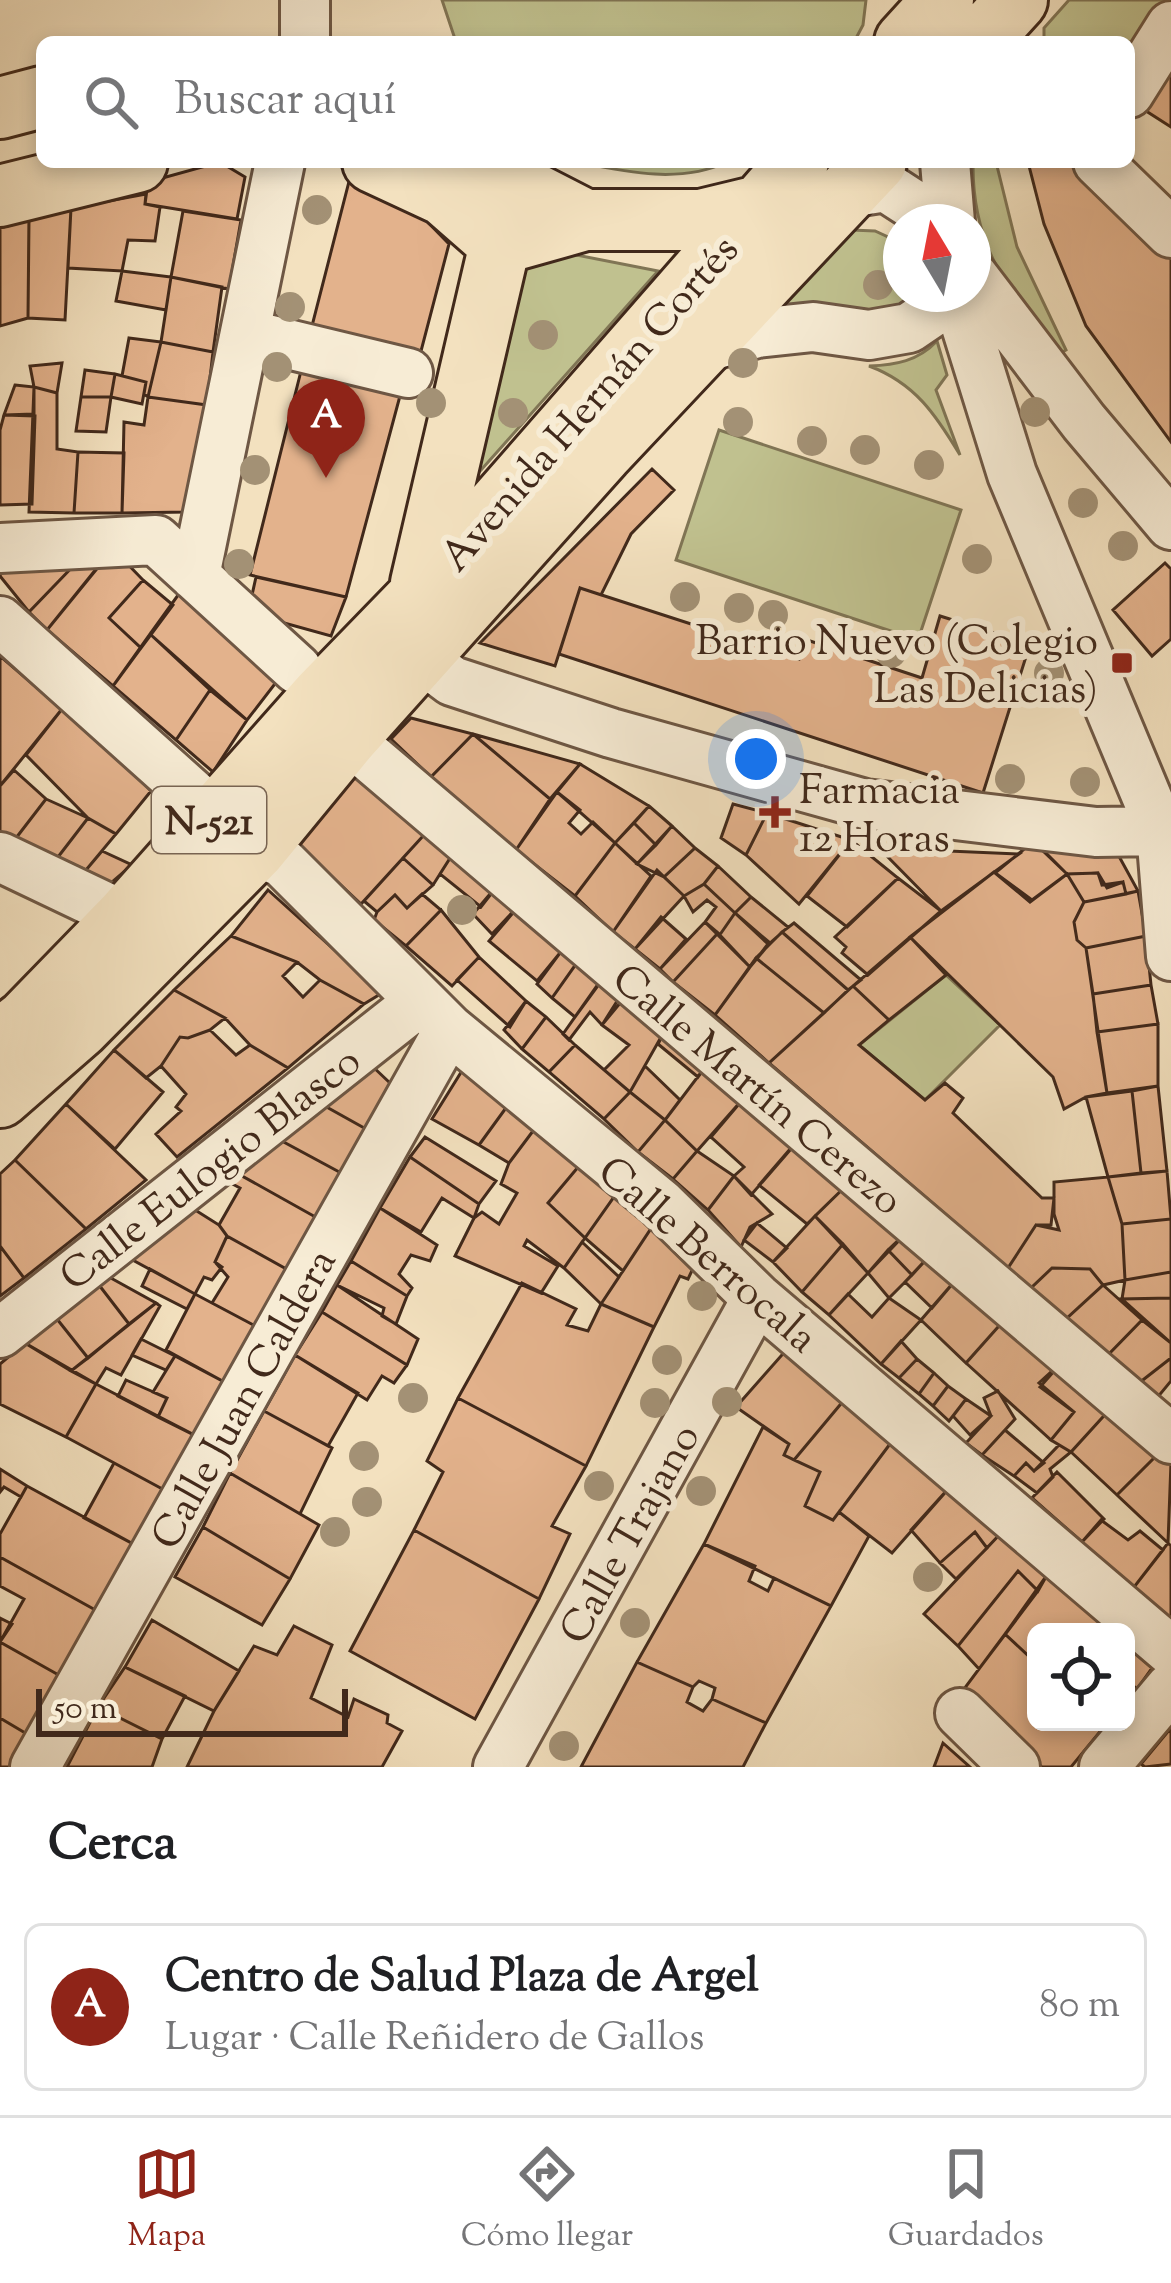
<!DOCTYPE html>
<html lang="es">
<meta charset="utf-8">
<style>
body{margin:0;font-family:"Sorts Mill Goudy",serif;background:#f6f6f6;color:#202124}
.controls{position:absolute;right:36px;bottom:36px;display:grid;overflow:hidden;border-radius:18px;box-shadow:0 6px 18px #0003}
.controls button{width:108px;height:108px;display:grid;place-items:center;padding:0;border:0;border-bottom:3px solid #e0e0e0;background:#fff;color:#202124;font:60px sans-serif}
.compass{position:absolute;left:883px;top:204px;width:108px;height:108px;border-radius:50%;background:#fff;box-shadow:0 6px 18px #0003;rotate:350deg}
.scale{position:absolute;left:36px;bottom:30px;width:312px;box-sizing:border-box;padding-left:12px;border:6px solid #41291b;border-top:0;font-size:33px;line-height:42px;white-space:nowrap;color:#41291b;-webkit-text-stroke:9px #f7ecd5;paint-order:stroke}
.you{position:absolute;left:756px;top:759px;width:42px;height:42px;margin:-30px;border:9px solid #fff;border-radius:50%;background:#1a73e8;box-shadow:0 0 0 18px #1a73e833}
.badge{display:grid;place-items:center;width:78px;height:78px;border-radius:50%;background:#8f2418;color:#fff;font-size:39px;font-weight:700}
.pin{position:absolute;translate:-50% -99px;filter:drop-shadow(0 3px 6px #0008)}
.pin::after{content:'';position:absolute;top:63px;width:42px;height:36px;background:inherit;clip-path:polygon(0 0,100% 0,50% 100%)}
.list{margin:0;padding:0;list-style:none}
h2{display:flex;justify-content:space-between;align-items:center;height:156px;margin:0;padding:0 48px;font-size:51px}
h2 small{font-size:39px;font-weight:400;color:#757577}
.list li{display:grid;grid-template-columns:78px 1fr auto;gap:36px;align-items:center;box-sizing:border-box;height:168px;margin:0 24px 24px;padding:0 24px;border:3px solid #e0e0e0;border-radius:18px}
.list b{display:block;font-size:45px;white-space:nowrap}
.list p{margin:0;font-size:39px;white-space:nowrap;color:#757577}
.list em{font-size:39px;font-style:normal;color:#757577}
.icon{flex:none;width:66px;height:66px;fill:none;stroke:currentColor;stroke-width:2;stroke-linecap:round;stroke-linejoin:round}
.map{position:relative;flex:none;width:1171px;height:1767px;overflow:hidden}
.search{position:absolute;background:#fff;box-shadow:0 6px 18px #0003;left:36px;right:36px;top:36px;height:132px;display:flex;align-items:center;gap:30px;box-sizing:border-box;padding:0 42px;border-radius:18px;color:#757577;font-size:45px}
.sheet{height:348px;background:#fff}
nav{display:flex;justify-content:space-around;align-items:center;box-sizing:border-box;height:168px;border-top:3px solid #e0e0e0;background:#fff;font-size:33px;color:#757577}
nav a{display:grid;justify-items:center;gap:6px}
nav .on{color:#8f2418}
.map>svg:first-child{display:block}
.green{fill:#c0c18f;stroke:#807555;stroke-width:3}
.building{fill:#e3b28c;stroke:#41291b;stroke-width:3}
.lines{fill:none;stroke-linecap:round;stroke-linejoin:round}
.minor-casing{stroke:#6e5744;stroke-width:54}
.major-casing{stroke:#41291b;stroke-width:66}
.minor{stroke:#f7ecd5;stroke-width:48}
.major{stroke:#f3e1bf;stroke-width:60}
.tree{fill:#a39175}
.poi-dot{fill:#8f2418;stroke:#f7ecd5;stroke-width:4.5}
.labels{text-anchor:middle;stroke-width:12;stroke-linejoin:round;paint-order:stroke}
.shield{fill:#f7ecd5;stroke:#786453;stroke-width:3}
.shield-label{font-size:39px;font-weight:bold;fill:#41291b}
.street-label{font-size:42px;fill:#41291b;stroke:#f7ecd5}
.poi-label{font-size:42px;fill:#41291b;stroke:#f7ecd5;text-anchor:end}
</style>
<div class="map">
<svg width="1171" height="1767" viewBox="0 0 1171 1767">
<rect width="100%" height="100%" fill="#f3e1bf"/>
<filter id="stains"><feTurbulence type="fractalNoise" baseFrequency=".00167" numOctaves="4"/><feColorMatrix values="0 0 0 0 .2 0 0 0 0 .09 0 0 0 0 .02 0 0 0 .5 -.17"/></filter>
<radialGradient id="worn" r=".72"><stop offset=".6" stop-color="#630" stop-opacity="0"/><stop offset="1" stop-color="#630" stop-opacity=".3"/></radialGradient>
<path class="green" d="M442 0H866L863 25 854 42H456Z
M1069 0H1171V9L1129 74V42H1044V28Z
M577 162H727C680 184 626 172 577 162Z
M973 162H996L1017 247 1066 350 1061 353C1008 290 972 249 973 162Z
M851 230 875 231 901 243V294H909L906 302 868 317 808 305 765 307Z
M551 250 658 271 473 479 523 266Z
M937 341 947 375 936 390 960 455C936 415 915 383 869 366 896 365 918 361 937 341Z
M719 430 961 510 918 640 676 560Z
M946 975 1000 1025 925 1100 859 1045Z"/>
<path class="building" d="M1171 72V127L1143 109Z
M220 162 245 177 237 219 145 204 148 182Z
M1028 162H1092L1171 245V442L1086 326 1044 224Z
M353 166 377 170 449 244 420 355 312 326Z
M146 194 145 204 160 207 155 241 128 240 122 271 68 268 71 208Z
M71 208 65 320 28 318 29 212Z
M183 211 241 220 229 289 171 277Z
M29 220 28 318 0 326V228Z
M122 271 171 277 166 310 116 301Z
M171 277 222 287 213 352 161 342Z
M129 338 161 342 148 397 144 394 146 382 122 376Z
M161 342 213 352 207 405 148 397Z
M305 355 404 381 346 597 250 575Z
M62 363 57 393 34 387 30 366Z
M85 370 115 374 111 397H81Z
M115 374 146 382 142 404 111 397Z
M15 385 34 387V414L4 415Z
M34 387 57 393V449L78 452 74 513 29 512Z
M81 397H111L106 432 76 431Z
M148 397 207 405 187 512 122 513 124 422 144 425Z
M4 415 35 416 32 504 0 505V430Z
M78 452 124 453 122 513H74Z
M652 469 674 490 631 534 601 595 580 588 555 666 480 643Z
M113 549 143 580 109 618 141 648 113 686 47 630Z
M82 557 29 612 0 576 5 564Z
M82 557 105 558 47 630 29 612Z
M1165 563 1171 569V639L1152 656 1113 610Z
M256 577 346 597 331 636 248 613Z
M143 580 173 605 141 648 109 618Z
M580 588 799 659 804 639 922 678 940 616 1030 644 983 793 559 654Z
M181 591 281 676 247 720 150 634Z
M150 634 210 690 176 740 113 686Z
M0 656 62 709 0 786Z
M210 690 247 720 213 772 176 740Z
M62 709 131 769 151 791 116 834 88 818 26 755Z
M411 718 473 734 431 777 391 739Z
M473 734 550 799 516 850 431 777Z
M473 734 580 764 550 799Z
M360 760 434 824 361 904 295 842Z
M580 764 649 806 615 843 557 792Z
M14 770 46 799 16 838 0 831V786Z
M557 792 580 810 569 823 581 834 593 822 615 843 575 896 516 850Z
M46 799 88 818 58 857 16 838Z
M733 804 767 813 746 855 721 838Z
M649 806 672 826 656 845 634 823Z
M767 813 851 840 799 904 746 855Z
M88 818 116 834 86 870 58 857Z
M634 823 656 845 637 864 615 843Z
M434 824 459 844 433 885 403 858Z
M672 826 695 848 664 877 637 864Z
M851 840 898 878 847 927 807 896Z
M1034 841 1067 874 1030 902 995 873Z
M615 843 651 876 613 932 575 896Z
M459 844 502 880 481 907 440 874Z
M1039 847 1115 849 1138 891 1126 894 1123 882 1102 885 1098 873 1067 874Z
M695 848 718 866 704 884 684 896 664 877Z
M879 848 1019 854 941 911Z
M102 851 132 865 111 883 86 870Z
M403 858 433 885 407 908 395 895 377 912 364 901Z
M718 866 751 897 735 913 704 884Z
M657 870 684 896 635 949 613 932Z
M994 872 1032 900 1067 874 1084 902 1074 922 1077 940 1086 948 1107 1093 1086 1097 1064 1109 1053 1077 910 937Z
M1098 873 1107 888 1123 882 1126 894 1084 902 1067 874Z
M898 878 941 911 868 975 842 953 846 947 835 937Z
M502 880 524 900 492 934 473 914Z
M704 884 768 944 750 967 705 922 716 907 707 900 693 912 684 896Z
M268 890 382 993 364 1004 320 980 297 962 231 936Z
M1138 891 1146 936 1086 948 1077 940 1074 922 1084 902Z
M422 894 441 910 406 946 374 920 377 912 395 895 407 908Z
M751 897 788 927 770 943 735 913Z
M524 900 564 948 537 981 489 941Z
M441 910 479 957 452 986 406 946Z
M735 913 770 943 750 967 719 936Z
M661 917 686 939 660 969 635 949Z
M705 922 718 933 673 982 660 969Z
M794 923 861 980 848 990 782 932Z
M782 932 848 990 824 1013 756 958Z
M718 933 750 967 715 1015 673 982Z
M231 936 297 962 283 976 303 997 320 980 364 1004 288 1068 250 1045 225 1018 174 990Z
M1146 936 1151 985 1093 994 1086 948Z
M910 937 946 975 889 1020 853 986Z
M571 938 586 950 552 998 537 984Z
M479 957 526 1001 510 1027 457 980Z
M581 957 605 976 575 1017 552 998Z
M756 958 824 1013 769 1063 715 1015Z
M608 970 630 991 602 1025 590 1012 569 1040 563 1034Z
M1151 985 1158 1024 1097 1032 1093 994Z
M853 986 889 1020 859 1045 925 1100 945 1083 963 1098 953 1113 1042 1198H1054L1051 1225H1036L1008 1268 769 1063Z
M626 987 669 1023 630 1092 604 1070 629 1045 602 1025Z
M174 990 225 1018 210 1030 188 1038 180 1037 161 1066 146 1078 114 1050Z
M526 1001 546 1017 522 1049 504 1030Z
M546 1017 575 1045 549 1072 522 1049Z
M669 1023 712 1058 698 1077 658 1044Z
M1158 1024V1086L1107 1093 1097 1032Z
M210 1030 236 1055 250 1045 288 1068 177 1157 156 1134 181 1111 176 1107 186 1094 161 1066 180 1037 188 1038Z
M575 1045 630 1092 604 1119 549 1072Z
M114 1050 163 1092 115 1149 66 1104Z
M712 1058 750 1091 697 1151 665 1120Z
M371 1065 390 1083 366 1129 323 1105Z
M465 1066 511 1101 479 1145 432 1119Z
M645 1066 680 1100 665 1120 630 1092Z
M1158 1086 1167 1171 1141 1173 1132 1091Z
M750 1091 804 1134 751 1195 734 1176 744 1167 711 1137Z
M1132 1091 1141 1173 1108 1177 1086 1097Z
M630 1092 665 1120 638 1152 604 1119Z
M511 1101 536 1127 509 1163 479 1145Z
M66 1104 146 1180 86 1229 15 1160Z
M323 1105 366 1129 343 1174 280 1140Z
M665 1120 697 1151 673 1179 638 1152Z
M536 1127 579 1166 548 1203 585 1238 564 1268 527 1240 524 1246 558 1266 541 1293 455 1256 474 1218 482 1212 499 1224 517 1193 501 1184 509 1163Z
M425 1137 496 1181 479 1204 410 1157Z
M280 1140 343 1174 319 1219 235 1172Z
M797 1141 851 1181 807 1224 759 1185Z
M697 1151 734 1176 708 1210 673 1179Z
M410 1157 479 1204 474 1218 442 1198 421 1232 380 1208Z
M15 1160 86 1229 24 1278 0 1246V1174Z
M579 1166 616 1194 585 1238 548 1203Z
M1167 1171 1171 1219 1122 1224 1108 1177Z
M235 1172 319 1219 290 1271 227 1236 219 1225 240 1188 225 1180Z
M734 1176 772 1214 750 1227 741 1247 708 1210Z
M1108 1177 1122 1224 1125 1280 1103 1285 1090 1269 1052 1268 1031 1288 1008 1268 1036 1225 1059 1230 1054 1214V1182Z
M851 1181 909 1230 868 1273 815 1216Z
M616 1194 652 1227 623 1271 585 1238Z
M192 1208 219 1225 227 1236 215 1262 222 1267 212 1280 204 1277 195 1294 129 1258Z
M380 1208 437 1245 430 1261 411 1255 399 1274 412 1288 407 1296 351 1261Z
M815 1216 843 1244 802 1292 773 1262Z
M1171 1219V1272L1125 1280 1122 1224Z
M757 1223 787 1248 773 1262 744 1240Z
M652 1227 696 1262 688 1279 680 1276 654 1327 601 1304Z
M909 1230 933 1252 912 1275 888 1250Z
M227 1236 290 1271 259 1328 212 1303 228 1277 215 1262Z
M582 1242 619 1277 601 1304 564 1268Z
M843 1244 868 1273 829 1315 802 1292Z
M0 1246 24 1278 0 1296Z
M888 1250 912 1275 889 1298 868 1273Z
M933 1252 960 1275 932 1308 905 1282Z
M351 1261 407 1296 396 1324 382 1316 384 1308 337 1285Z
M1052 1268 1090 1269 1103 1285 1066 1319 1031 1288Z
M150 1269 195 1294 187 1309 142 1286Z
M1171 1272V1298L1122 1299 1125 1280Z
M960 1275 1006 1318 966 1363 921 1320Z
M109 1277 156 1303 129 1324 99 1285Z
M522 1283 576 1309 567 1325 588 1331 601 1304 654 1327 586 1466 458 1398Z
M99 1285 129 1324 88 1358 57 1319Z
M337 1285 418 1339 407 1365 322 1312Z
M1103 1285 1142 1320 1108 1355 1066 1319Z
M195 1294 259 1328 228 1384 166 1350Z
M848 1294 872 1317 889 1298 921 1320 881 1364 829 1315Z
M1171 1298V1343L1122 1299Z
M156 1303 160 1306 121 1375 106 1368 96 1384 71 1371Z
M322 1312 407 1365 394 1383 382 1376 367 1400 295 1355Z
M1006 1318 1063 1361 1039 1383 1074 1412 1051 1440 966 1363Z
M57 1319 88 1358 71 1371 25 1343Z
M1142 1320 1171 1343V1358L1139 1383 1108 1355Z
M141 1339 175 1356 166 1370 132 1355Z
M796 1339 855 1387 794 1460 784 1455 789 1444 736 1407Z
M901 1341 917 1359 899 1378 881 1364Z
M25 1343 96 1384 66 1437 0 1404V1364Z
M295 1355 358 1393 328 1446 264 1411Z
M175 1356 228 1384 198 1437 158 1417 167 1398 153 1392Z
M1171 1358V1381L1157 1398 1139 1383Z
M917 1359 934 1373 919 1394 899 1378Z
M1063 1361 1111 1408 1071 1452 1051 1440 1074 1412 1040 1387Z
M934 1373 948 1386 933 1406 919 1394Z
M126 1380 167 1398 158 1417 118 1396Z
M96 1384 198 1437 168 1492 66 1437Z
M948 1386 966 1399 949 1421 933 1406Z
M855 1387 902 1428 833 1520 805 1506 820 1472 794 1460Z
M998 1391 1015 1419 982 1455 966 1443 991 1416 984 1398Z
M458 1398 586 1466 552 1526 570 1534 539 1599 414 1530 443 1472 427 1461Z
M966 1399 991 1416 970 1435 953 1416Z
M1111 1408 1160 1452 1117 1495 1071 1452Z
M264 1411 332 1448 300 1514 230 1473Z
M763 1427 789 1444 784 1455 820 1472 805 1506 833 1520 839 1512 869 1536 831 1606 704 1544Z
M902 1428 957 1479 892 1553 839 1512Z
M1005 1430 1044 1463 1034 1471 1026 1463 1014 1476 982 1455Z
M1059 1445 1071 1452 1050 1469 1053 1477 1037 1493 1014 1476 1026 1463 1034 1471Z
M1160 1452 1171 1462 1168 1543 1117 1495Z
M114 1463 168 1492 137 1546 84 1518Z
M0 1469 27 1486 21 1497 4 1487 0 1492Z
M1057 1472 1104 1519 1082 1542 1032 1498Z
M230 1473 319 1525 290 1579 203 1527Z
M957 1479 1001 1533 987 1548 975 1532 940 1563 911 1530Z
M27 1486 137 1546 99 1612 0 1557V1534Z
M1101 1520 1128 1540 1140 1531 1163 1550 1131 1591 1082 1542Z
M203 1527 290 1579 262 1625 175 1577Z
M414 1530 539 1599 475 1719 350 1651Z
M975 1532 987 1548 956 1579 940 1563Z
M1001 1533 1047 1575 1038 1591 1018 1571 958 1646 924 1614Z
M1168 1543 1171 1546V1622L1131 1591Z
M704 1544 755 1566 749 1581 768 1591 774 1578 831 1606 766 1723 712 1699 715 1688 699 1681 693 1687 637 1662Z
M0 1557 99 1612 64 1678 0 1642 24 1599 0 1586Z
M1018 1571 1038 1591 979 1669 958 1646Z
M1047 1575 1101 1623 1094 1632H1036V1663L1005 1634Z
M0 1618 12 1624 0 1642 64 1678 32 1737 0 1718Z
M152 1620 239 1671 214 1711 125 1667Z
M294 1626 332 1645 311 1698 348 1717 354 1699 388 1715 387 1723 402 1731 382 1767H187L214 1711 254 1646 277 1655Z
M1005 1634 1036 1663V1722H1108L1071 1767H1042L961 1693Z
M1126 1645 1152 1668 1137 1689 1126 1679Z
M637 1662 693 1687 687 1702 703 1711 712 1699 766 1723 743 1767H581Z
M125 1667 185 1696 162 1739 98 1707Z
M98 1707 162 1739 152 1767H67Z
M0 1718 32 1737 16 1767H0Z
M1171 1728V1764L1145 1767 1141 1764Z
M943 1743 970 1767H934Z"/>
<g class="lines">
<defs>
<path id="minor" d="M305 42V0
M1129 93 1171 26
M945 162 950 222
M1098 162 1171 233
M829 196 886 187 940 222
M973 276 1084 422 1171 525
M956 294 1012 474 1161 831 1171 839
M246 334 408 373
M698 349 757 333 813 327 869 335 909 328 956 296
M0 548 156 540 297 669
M195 576 280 162
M418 620 420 657 452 681 611 733 865 804 1096 832 1161 831
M0 621 255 850 283 863 449 1029 660 1203 757 1298 1171 1651
M361 710 347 738 1171 1439
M1161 831 1171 956
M0 857 126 917
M0 1333 419 1002
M960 1713 1015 1767
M35 1767 449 1029
M498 1767 757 1298
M1104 1767 1171 1687"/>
<path id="major" d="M905 42 943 0
M979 42 1017 0
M0 108 42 97
M373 162 444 195 500 244
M472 162 585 220
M0 196 137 162
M500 244 585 220H701L759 206
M421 583 500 244
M0 1040 26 1020 126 917 321 697 417 598 798 162
M0 1097 79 1028 255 850 347 738 602 453 876 162"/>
</defs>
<use href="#minor" class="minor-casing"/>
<use href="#major" class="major-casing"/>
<use href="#minor" class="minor"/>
<use href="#major" class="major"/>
</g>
<g class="tree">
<circle cx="317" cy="210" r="15"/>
<circle cx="878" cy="285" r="15"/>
<circle cx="290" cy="307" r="15"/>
<circle cx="543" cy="335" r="15"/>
<circle cx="743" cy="363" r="15"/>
<circle cx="277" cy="367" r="15"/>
<circle cx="431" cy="403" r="15"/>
<circle cx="1035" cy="412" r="15"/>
<circle cx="513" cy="413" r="15"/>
<circle cx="738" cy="422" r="15"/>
<circle cx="812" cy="441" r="15"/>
<circle cx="865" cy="450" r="15"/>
<circle cx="929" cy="465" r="15"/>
<circle cx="255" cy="470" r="15"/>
<circle cx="1083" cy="503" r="15"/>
<circle cx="1123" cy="546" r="15"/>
<circle cx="977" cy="559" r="15"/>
<circle cx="239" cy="564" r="15"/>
<circle cx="685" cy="597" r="15"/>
<circle cx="739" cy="608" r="15"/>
<circle cx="773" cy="615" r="15"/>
<circle cx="891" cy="653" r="15"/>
<circle cx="1049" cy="673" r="15"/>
<circle cx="1010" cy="779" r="15"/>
<circle cx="1085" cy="782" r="15"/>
<circle cx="462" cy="910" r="15"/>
<circle cx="702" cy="1296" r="15"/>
<circle cx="667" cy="1360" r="15"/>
<circle cx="413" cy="1398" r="15"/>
<circle cx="727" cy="1402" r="15"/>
<circle cx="655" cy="1403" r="15"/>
<circle cx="364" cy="1456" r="15"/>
<circle cx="599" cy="1486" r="15"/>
<circle cx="701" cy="1491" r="15"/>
<circle cx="367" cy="1502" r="15"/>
<circle cx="335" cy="1532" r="15"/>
<circle cx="928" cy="1577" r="15"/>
<circle cx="635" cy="1623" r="15"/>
<circle cx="564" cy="1746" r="15"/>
</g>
<g class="poi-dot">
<rect x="1110" y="651" width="24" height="24" rx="6"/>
<path d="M769 794h12v12h12v12h-12v12h-12v-12h-12v-12h12z"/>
</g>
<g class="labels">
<rect class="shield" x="152" y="787" width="114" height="66" rx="9"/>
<g class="shield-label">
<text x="209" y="834">N-521</text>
</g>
<g class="street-label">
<text transform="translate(588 402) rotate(-49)" y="15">Avenida Hernán Cortés</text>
<text transform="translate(759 1088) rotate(40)" y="15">Calle Martín Cerezo</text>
<text transform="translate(209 1167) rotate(-38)" y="15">Calle Eulogio Blasco</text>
<text transform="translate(709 1253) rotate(41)" y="15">Calle Berrocala</text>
<text transform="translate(242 1398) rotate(-61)" y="15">Calle Juan Caldera</text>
<text transform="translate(628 1533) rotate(-61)" y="15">Calle Trajano</text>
</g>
<g class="poi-label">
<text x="1098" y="654">Barrio Nuevo (Colegio<tspan x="1098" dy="48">Las Delicias)</tspan></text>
<text x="799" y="803" text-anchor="start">Farmacia<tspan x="799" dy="48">12 Horas</tspan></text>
</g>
</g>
<rect width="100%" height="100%" filter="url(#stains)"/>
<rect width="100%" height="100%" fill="url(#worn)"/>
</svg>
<div class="controls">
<button><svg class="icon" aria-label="locate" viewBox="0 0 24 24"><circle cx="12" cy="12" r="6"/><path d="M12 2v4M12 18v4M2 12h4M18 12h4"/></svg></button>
</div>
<svg class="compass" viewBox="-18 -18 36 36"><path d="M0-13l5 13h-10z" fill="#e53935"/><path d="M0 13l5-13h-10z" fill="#757577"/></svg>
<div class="scale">50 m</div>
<div class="you"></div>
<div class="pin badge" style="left:326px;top:478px">A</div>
<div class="search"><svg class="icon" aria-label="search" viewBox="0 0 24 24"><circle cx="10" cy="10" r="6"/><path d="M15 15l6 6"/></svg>Buscar aquí</div>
</div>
<section class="sheet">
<h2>Cerca<small></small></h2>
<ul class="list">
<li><span class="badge">A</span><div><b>Centro de Salud Plaza de Argel</b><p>Lugar · Calle Reñidero de Gallos</p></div><em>80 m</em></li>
</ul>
</section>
<nav>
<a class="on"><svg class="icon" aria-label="map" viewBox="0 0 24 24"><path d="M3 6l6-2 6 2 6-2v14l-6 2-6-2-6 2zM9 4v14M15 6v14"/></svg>Mapa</a>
<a><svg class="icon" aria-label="directions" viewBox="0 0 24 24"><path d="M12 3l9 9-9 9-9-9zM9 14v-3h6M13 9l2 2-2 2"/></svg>Cómo llegar</a>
<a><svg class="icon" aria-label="saved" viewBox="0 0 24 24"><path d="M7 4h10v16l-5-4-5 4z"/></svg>Guardados</a>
</nav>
